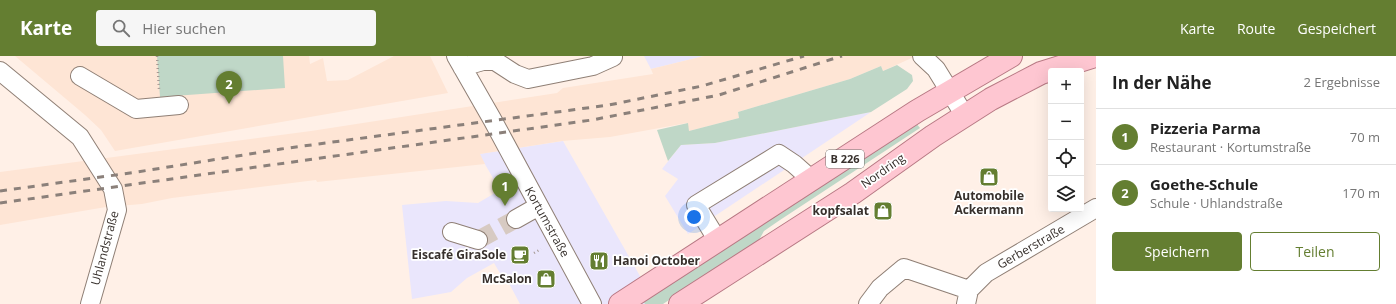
<!DOCTYPE html>
<html lang="de">
<meta charset="utf-8">
<style>
body{margin:0;font-family:"Open Sans",sans-serif;background:#f6f6f6;color:#222}
.controls{position:absolute;right:12px;top:12px;display:grid;overflow:hidden;border-radius:4px;box-shadow:0 4px 16px #0002}
.controls button{width:36px;height:36px;display:grid;place-items:center;padding:0;border:0;border-bottom:1px solid #e0e0e0;background:#fff;color:#222;font:20px sans-serif}
.you{position:absolute;left:694px;top:161px;width:14px;height:14px;margin:-10px;border:3px solid #fff;border-radius:50%;background:#1a73e8;box-shadow:0 0 0 6px #1a73e833}
.badge{display:grid;place-items:center;width:26px;height:26px;border-radius:50%;background:#647e31;color:#fff;font-size:13px;font-weight:700}
.pin{position:absolute;translate:-50% -33px;filter:drop-shadow(0 1px 2px #0008)}
.pin::after{content:'';position:absolute;top:21px;width:14px;height:12px;background:inherit;clip-path:polygon(0 0,100% 0,50% 100%)}
.list{margin:0;padding:0;list-style:none}
h2{display:flex;justify-content:space-between;align-items:center;height:52px;margin:0;padding:0 16px;font-size:17px}
h2 small{font-size:13px;font-weight:400;color:#767676}
.list li{display:grid;grid-template-columns:26px 1fr auto;gap:12px;align-items:center;box-sizing:border-box;height:56px;padding:0 16px;border-top:1px solid #e0e0e0}
.list b{display:block;font-size:15px;white-space:nowrap}
.list p{margin:0;font-size:13px;white-space:nowrap;color:#767676}
.list em{font-size:13px;font-style:normal;color:#767676}
.actions{display:flex;gap:8px;padding:12px 16px}
.actions a{flex:1;padding:9px 0;border:1px solid #647e31;border-radius:4px;text-align:center;font-size:14px;color:#647e31}
.actions .main{background:#647e31;color:#fff}
.icon{flex:none;width:22px;height:22px;fill:none;stroke:currentColor;stroke-width:2;stroke-linecap:round;stroke-linejoin:round}
.map{position:relative;flex:none;width:1096px;height:248px;overflow:hidden}
header{display:flex;align-items:center;gap:24px;box-sizing:border-box;height:56px;padding:0 20px;background:#647e31;color:#fff}
header strong{font-size:19px}
nav{display:flex;gap:22px;margin-inline-start:auto;font-size:14px}
.search{width:280px;height:36px;background:#f6f6f6;display:flex;align-items:center;gap:10px;box-sizing:border-box;padding:0 14px;border-radius:4px;color:#767676;font-size:15px}
main{display:flex}
aside{flex:1;background:#fff}
.map>svg:first-child{display:block}
.commercial{fill:#eae6fc}
.built{fill:#fee5d5}
.green{fill:#bfd7c7}
.lines{fill:none;stroke-linecap:round;stroke-linejoin:round}
.minor-tunnel{stroke:#d7cac2;stroke-width:18;stroke-dasharray:18 9;stroke-linecap:butt}
.minor-casing{stroke:#8f7f75;stroke-width:20}
.major-casing{stroke:#b87984;stroke-width:24}
.path{stroke:#a59993;stroke-width:2.5;stroke-dasharray:1 3;stroke-linecap:butt}
.minor{stroke:#fff;stroke-width:18}
.major{stroke:#fec6d1;stroke-width:22}
.rail{stroke:#8b807a;stroke-width:3;stroke-dasharray:7 7;stroke-linecap:butt}
.labels{text-anchor:middle;stroke-width:3.5;stroke-linejoin:round;paint-order:stroke}
.shield{fill:#fff;stroke:#736e6b;stroke-width:1}
.shield-label{font-size:11px;font-weight:bold;fill:#37302c}
.street-label{font-size:12px;fill:#37302c;stroke:#fff}
.poi-label{font-size:12px;font-weight:bold;fill:#37302c;stroke:#fff;text-anchor:end}
</style>
<header>
<strong>Karte</strong>
<div class="search"><svg class="icon" aria-label="search" viewBox="0 0 24 24"><circle cx="10" cy="10" r="6"/><path d="M15 15l6 6"/></svg>Hier suchen</div>
<nav><a>Karte</a><a>Route</a><a>Gespeichert</a></nav>
</header>
<main>
<div class="map">
<svg width="1096" height="248" viewBox="0 0 1096 248">
<rect width="100%" height="100%" fill="#fff0e7"/>
<path class="commercial" d="M644 0H704L651 13Z
M871 56 688 178 665 140 678 123 662 113 681 89 715 87Z
M563 85 656 248H520L504 218 501 219 494 207 467 222 451 236 412 243 402 149 446 145 478 147 500 134 479 98Z"/>
<path class="built" d="M15 0H309L310 8 323 2 327 25 348 24 394 0H430L448 37 115 95 101 74 85 59Z
M704 0H916L883 15 881 10 850 23 738 56 739 62 689 75 687 67 610 81 562 85 480 98 485 108 317 126 316 124 172 142 142 148 106 151 0 169V116L311 75 557 37 563 32 653 18 651 13Z"/>
<path class="green" d="M157 0H283L285 32 160 41Z
M897 9 912 19 913 25 907 33 871 56 715 87 681 89 668 105 657 74 688 67 689 75 739 62 738 56 850 23 881 10 883 15Z
M916 67 920 72 780 164 764 175 759 184 751 190 663 248H645L643 245Z"/>
<g class="lines">
<path class="minor-tunnel" d="M478 184 516 163"/>
<defs>
<path id="minor" d="M456 0 492 63 592 248
M922 0 936 13 965 60
M462 11 483 5H495L515 18 528 23 593 10 613 1
M0 15 80 81 113 133 117 154 90 248
M80 20 136 53 179 49
M516 163 539 150
M452 176 478 184
M718 185 696 149 779 98 794 108 812 124
M868 248 880 232 904 212 969 234
M966 248 969 234 986 217 1096 152"/>
<path id="major" d="M620 248 917 55 1011 0
M680 248 853 137 933 80 991 43 1041 17 1095 0"/>
</defs>
<use href="#minor" class="minor-casing"/>
<use href="#major" class="major-casing"/>
<path class="path" d="M157 0 159 33
M534 197 541 193"/>
<use href="#minor" class="minor"/>
<use href="#major" class="major"/>
<path class="rail" d="M0 135 137 116 281 93 609 49 702 30 804 0
M0 147 592 64 719 39 842 0"/>
</g>
<defs>
<symbol id="shop-square" viewBox="-11 -11 22 22"><rect x="-9" y="-9" width="18" height="18" rx="4" fill="#647e31" stroke="#fff"/><path d="M-5-2.5h2.3a2.7 3.5 0 0 1 5.4 0H5L5.5 6h-11ZM-1.5-2.5h3a1.5 2.3 0 0 0-3 0Z" fill="#fff"/></symbol>
<symbol id="cafe-square" viewBox="-11 -11 22 22"><rect x="-9" y="-9" width="18" height="18" rx="4" fill="#647e31" stroke="#fff"/><path d="M-5.5-4.5H6V0H3Q3 3.5 0 3.5H-2.5Q-5.5 3.5-5.5 0ZM3-3.2v2h1.7v-2ZM-6 4.5H4V6H-6Z" fill="#fff"/></symbol>
<symbol id="restaurant-square" viewBox="-11 -11 22 22"><rect x="-9" y="-9" width="18" height="18" rx="4" fill="#647e31" stroke="#fff"/><path d="M-5-6h1v4h1v-4h1v4h1v-4h1v5L-1.5 .5V6h-2V.5L-5-1ZM5-6V6H3V1.5H1.5Q1.5-4 5-6Z" fill="#fff"/></symbol>
</defs>
<g fill-rule="evenodd">
<use href="#shop-square" x="978" y="110" width="22" height="22"/>
<use href="#shop-square" x="872" y="144" width="22" height="22"/>
<use href="#cafe-square" x="509" y="188" width="22" height="22"/>
<use href="#restaurant-square" x="588" y="194" width="22" height="22"/>
<use href="#shop-square" x="535" y="212" width="22" height="22"/>
</g>
<g class="labels">
<rect class="shield" x="826" y="94" width="38" height="18" rx="3"/>
<g class="shield-label">
<text x="845" y="107">B 226</text>
</g>
<g class="street-label">
<text transform="translate(883 115) rotate(-35)" y="4">Nordring</text>
<text transform="translate(547 166) rotate(61)" y="4">Kortumstraße</text>
<text transform="translate(1031 191) rotate(-30)" y="4">Gerberstraße</text>
<text transform="translate(105 192) rotate(-75)" y="4">Uhlandstraße</text>
</g>
<g class="poi-label">
<text x="989" y="144" text-anchor="middle">Automobile<tspan x="989" dy="14">Ackermann</tspan></text>
<text x="869" y="159">kopfsalat</text>
<text x="506" y="203">Eiscafé GiraSole</text>
<text x="613" y="209" text-anchor="start">Hanoi October</text>
<text x="532" y="227">McSalon</text>
</g>
</g>
</svg>
<div class="controls">
<button>+</button>
<button>−</button>
<button><svg class="icon" aria-label="locate" viewBox="0 0 24 24"><circle cx="12" cy="12" r="6"/><path d="M12 2v4M12 18v4M2 12h4M18 12h4"/></svg></button>
<button><svg class="icon" aria-label="layers" viewBox="0 0 24 24"><path d="M12 4l9 5-9 5-9-5zM3 14l9 5 9-5"/></svg></button>
</div>
<div class="you"></div>
<div class="pin badge" style="left:505px;top:150px">1</div>
<div class="pin badge" style="left:229px;top:48px">2</div>
</div>
<aside>
<h2>In der Nähe<small>2 Ergebnisse</small></h2>
<ul class="list">
<li><span class="badge">1</span><div><b>Pizzeria Parma</b><p>Restaurant · Kortumstraße</p></div><em>70 m</em></li>
<li><span class="badge">2</span><div><b>Goethe-Schule</b><p>Schule · Uhlandstraße</p></div><em>170 m</em></li>
</ul>
<div class="actions"><a class="main">Speichern</a><a>Teilen</a></div>
</aside>
</main>
